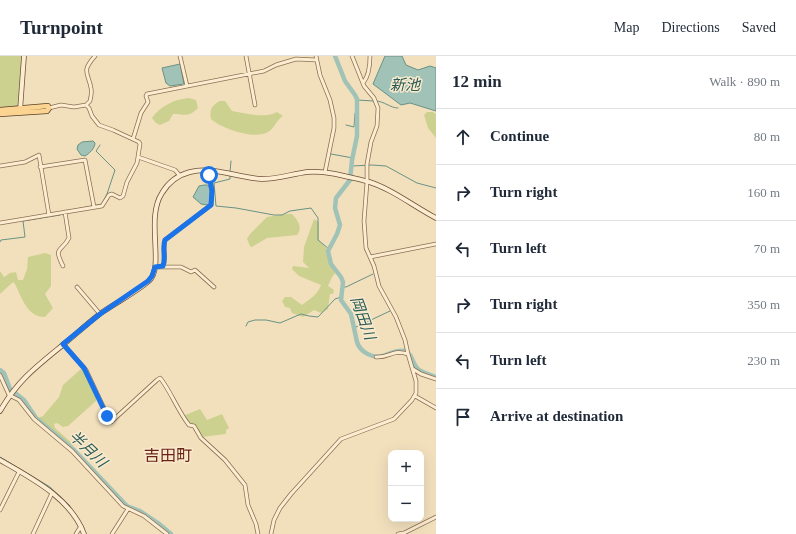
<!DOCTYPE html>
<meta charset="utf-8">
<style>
body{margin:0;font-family:"Times New Roman","Noto Sans JP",serif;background:#f6f6f7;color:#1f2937}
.controls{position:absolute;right:12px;bottom:12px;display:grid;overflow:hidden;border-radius:8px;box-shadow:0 4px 16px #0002}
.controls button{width:36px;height:36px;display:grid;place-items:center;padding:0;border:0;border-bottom:1px solid #e0e1e3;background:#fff;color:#1f2937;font:20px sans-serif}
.stop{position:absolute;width:12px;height:12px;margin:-9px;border:3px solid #1a73e8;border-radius:50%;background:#fff}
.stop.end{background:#1a73e8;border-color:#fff;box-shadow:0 1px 4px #0008}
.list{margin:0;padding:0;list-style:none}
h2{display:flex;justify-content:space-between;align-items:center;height:52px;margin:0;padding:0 16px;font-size:17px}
h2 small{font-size:13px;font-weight:400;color:#747a83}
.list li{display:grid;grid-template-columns:26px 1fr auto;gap:12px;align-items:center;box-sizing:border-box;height:56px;padding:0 16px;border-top:1px solid #e0e1e3}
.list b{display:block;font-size:15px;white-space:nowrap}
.list em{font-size:13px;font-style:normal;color:#747a83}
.icon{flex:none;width:22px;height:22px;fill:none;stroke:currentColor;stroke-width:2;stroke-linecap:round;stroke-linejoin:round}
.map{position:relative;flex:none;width:436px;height:478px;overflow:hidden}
header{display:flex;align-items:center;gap:24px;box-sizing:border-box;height:56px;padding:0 20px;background:#fff;border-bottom:1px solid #e0e1e3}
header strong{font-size:19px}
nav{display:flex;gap:22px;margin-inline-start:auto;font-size:14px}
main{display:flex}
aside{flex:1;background:#fff}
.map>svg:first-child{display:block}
.green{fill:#cdd190}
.water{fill:#a1c3b7;stroke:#689285}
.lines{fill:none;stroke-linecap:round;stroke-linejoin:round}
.stream{stroke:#689285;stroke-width:1}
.river{stroke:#a1c3b7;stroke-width:4.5}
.street-casing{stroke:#8c6f54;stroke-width:4.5}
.secondary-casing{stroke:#6d5038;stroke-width:5.5}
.primary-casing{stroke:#593d29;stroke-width:6}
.street{stroke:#fcedd1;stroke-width:3}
.secondary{stroke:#fcedd1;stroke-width:4}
.primary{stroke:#fad490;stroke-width:4.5}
.route{stroke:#1a73e8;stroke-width:5}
.labels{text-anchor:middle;stroke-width:3;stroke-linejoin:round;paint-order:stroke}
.water-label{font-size:15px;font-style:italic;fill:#285b55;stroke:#f9eace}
.quarter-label{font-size:16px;fill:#6a2316;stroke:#f9eace}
</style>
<header>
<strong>Turnpoint</strong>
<nav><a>Map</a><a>Directions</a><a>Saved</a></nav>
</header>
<main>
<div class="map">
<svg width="436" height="478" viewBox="0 0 436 478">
<rect width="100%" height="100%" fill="#f2e0bd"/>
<path class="green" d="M0 0H22L19 47 18 51 15 52 0 51Z
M189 42 196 44 198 52C188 62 186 58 173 58L169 65 160 69 156 67 152 62C160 50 175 43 189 42Z
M220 45H225L232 55C245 57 265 63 277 56L283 60C276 64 275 72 268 76 255 84 222 73 211 63 209 54 212 49 220 45Z
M427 56H433L436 58V82L428 72 424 59Z
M286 158H292C298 164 303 172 297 179L267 182 252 191 250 190 247 183 250 178 267 161Z
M314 163 319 166V184L327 193 329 206 338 214 332 221 328 230 334 234 333 238H330L328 253 321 257 314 254 303 261 292 257 290 252 285 251 282 245 285 241H291L302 249C310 243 318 238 321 229L299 220 292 213 293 210 309 212 303 206 304 191Z
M45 197 51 199V230L45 238 53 252 45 261C27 261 22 242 15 228L13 226 0 238V215L4 221 10 217 16 216 18 224H23L27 213 28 201Z
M82 312 84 315 96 340V345L68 370 63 371 57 367 54 368 55 372 74 389 72 390 38 362 43 360 59 341 63 329Z
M200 353 207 364 222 358 229 372 226 374V378L202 381 194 369 188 367 183 360Z"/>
<path class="water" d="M385 0H402L406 9 418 14 430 10 436 12V55L410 47 401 49 373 28Z
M180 8 184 28 170 30 166 27 162 12Z
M93 85 95 87C95 92 90 97 85 100L81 99 77 93 78 89 82 86Z
M204 129H208L211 135 210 147 208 149 201 148 193 141 199 130Z"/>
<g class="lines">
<path class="stream" d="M357 44 373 45
M376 45C384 45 390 52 398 52
M346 69 354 71 355 57H358
M331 98 353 102
M352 110 372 109 386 110 417 127 436 132
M230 116 231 105
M230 119V123L214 127 216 150 236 152 274 159H282L290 155 311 152 318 162V184L329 193
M61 156 102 148 107 138 115 114 96 95 100 89
M0 186 1 184 25 181 23 165 60 159
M343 231H346L373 218
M246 270 248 266 255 264H266L280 267 301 258 309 260 318 261 335 243 341 241
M354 272 390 255
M0 401 50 431 70 450"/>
<path class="river" d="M335 0 345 25 355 39 357 43V80L352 104 350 124 336 142 335 152 340 169 337 178 328 195 331 208 341 221 343 226 341 244 351 258 357 286C360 296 373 303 383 300 391 298 395 293 404 295 413 297 412 309 419 314 424 317 430 319 436 321
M0 314 4 317 10 333 24 344 36 362 74 394 127 450 140 455 158 467 171 478"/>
<defs>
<path id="street" d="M180 0 187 30
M246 0 255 49
M316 0 320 19 330 44 334 62V72L325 116
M363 27C369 20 370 9 370 0
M49 52 61 49 74 51 86 49
M133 83 141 57 148 46 146 40 147 38 264 15 276 9 296 3 317 4
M138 101 175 114 180 120
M0 110 25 106 39 99 49 159
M40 111 85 104 94 151
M0 167 102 150 109 139 112 138 120 142 123 140 127 126 137 107 140 88 139 86 113 74 99 69 92 60 89 52 86 49 90 45C91 41 92 36 91 32 88 16 81 16 95 0
M370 201 436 188
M63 210C53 190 61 197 69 182L65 156
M163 210C167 202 162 192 165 184L211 149 212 135 209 115
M155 211H181L191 216 195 214 214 231
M77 231 100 258
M63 288 86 314 109 363 111 366 157 324 160 322 161 323C172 338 178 355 189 369L194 370 201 382 225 404 245 429 248 449 256 468 258 478
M376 301C390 302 392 293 408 298
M413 313 421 318 436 323
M0 319 9 339 19 344 34 363 72 395 123 450 144 460 167 478
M415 340 436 352
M0 454 19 416
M33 478 52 437
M76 478 81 470
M112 478 128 453
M271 478 274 464 280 452 291 438 341 383 394 363 412 344 416 337V325L408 298 405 284 396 261 379 230 374 210 366 192 364 165 367 126V108L371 86 377 70 378 52 374 42 364 30 352 0
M398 478 404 477 436 461"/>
<path id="secondary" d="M20 55 24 0
M0 355C18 324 37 310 64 288 76 278 88 267 101 257 117 246 135 237 149 225 165 210 145 163 162 137 168 127 178 119 190 116 213 110 239 122 262 123 278 123 292 118 307 116 326 114 348 121 366 125 391 132 413 150 436 162
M0 404C31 422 71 442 84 478"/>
<path id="primary" d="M0 54 48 50 49 52
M0 58 47 55 49 52"/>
</defs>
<use href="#street" class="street-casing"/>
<use href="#secondary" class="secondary-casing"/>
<use href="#primary" class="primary-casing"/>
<use href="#street" class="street"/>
<use href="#secondary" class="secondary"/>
<use href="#primary" class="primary"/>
</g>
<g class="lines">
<path class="route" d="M107 360 84 312 63 288 100 258 148 225 152 220 155 211 163 210C166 202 162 192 165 184L211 149 212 135 209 119"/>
</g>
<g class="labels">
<g class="water-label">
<text x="405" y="34">新池</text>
<text transform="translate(363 262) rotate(70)" y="5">岡田川</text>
<text transform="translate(88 393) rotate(44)" y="5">半月川</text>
</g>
<g class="quarter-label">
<text x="168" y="405">吉田町</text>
</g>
</g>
</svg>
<div class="controls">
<button>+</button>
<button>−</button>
</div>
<div class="stop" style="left:209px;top:119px"></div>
<div class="stop end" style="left:107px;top:360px"></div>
</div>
<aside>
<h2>12 min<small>Walk · 890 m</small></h2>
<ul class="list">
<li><svg class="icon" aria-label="ahead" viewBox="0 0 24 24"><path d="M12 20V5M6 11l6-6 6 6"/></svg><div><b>Continue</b></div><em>80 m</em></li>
<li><svg class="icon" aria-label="right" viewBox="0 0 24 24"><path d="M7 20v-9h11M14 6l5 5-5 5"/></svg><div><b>Turn right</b></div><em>160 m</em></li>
<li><svg class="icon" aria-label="left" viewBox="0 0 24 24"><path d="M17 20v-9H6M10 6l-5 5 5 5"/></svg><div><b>Turn left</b></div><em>70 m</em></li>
<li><svg class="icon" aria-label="right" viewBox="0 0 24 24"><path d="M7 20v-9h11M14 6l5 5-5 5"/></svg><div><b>Turn right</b></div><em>350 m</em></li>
<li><svg class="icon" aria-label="left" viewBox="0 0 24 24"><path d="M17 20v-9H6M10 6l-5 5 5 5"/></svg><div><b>Turn left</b></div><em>230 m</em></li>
<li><svg class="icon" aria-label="arrive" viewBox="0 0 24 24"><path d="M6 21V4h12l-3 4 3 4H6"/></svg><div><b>Arrive at destination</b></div></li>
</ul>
</aside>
</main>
